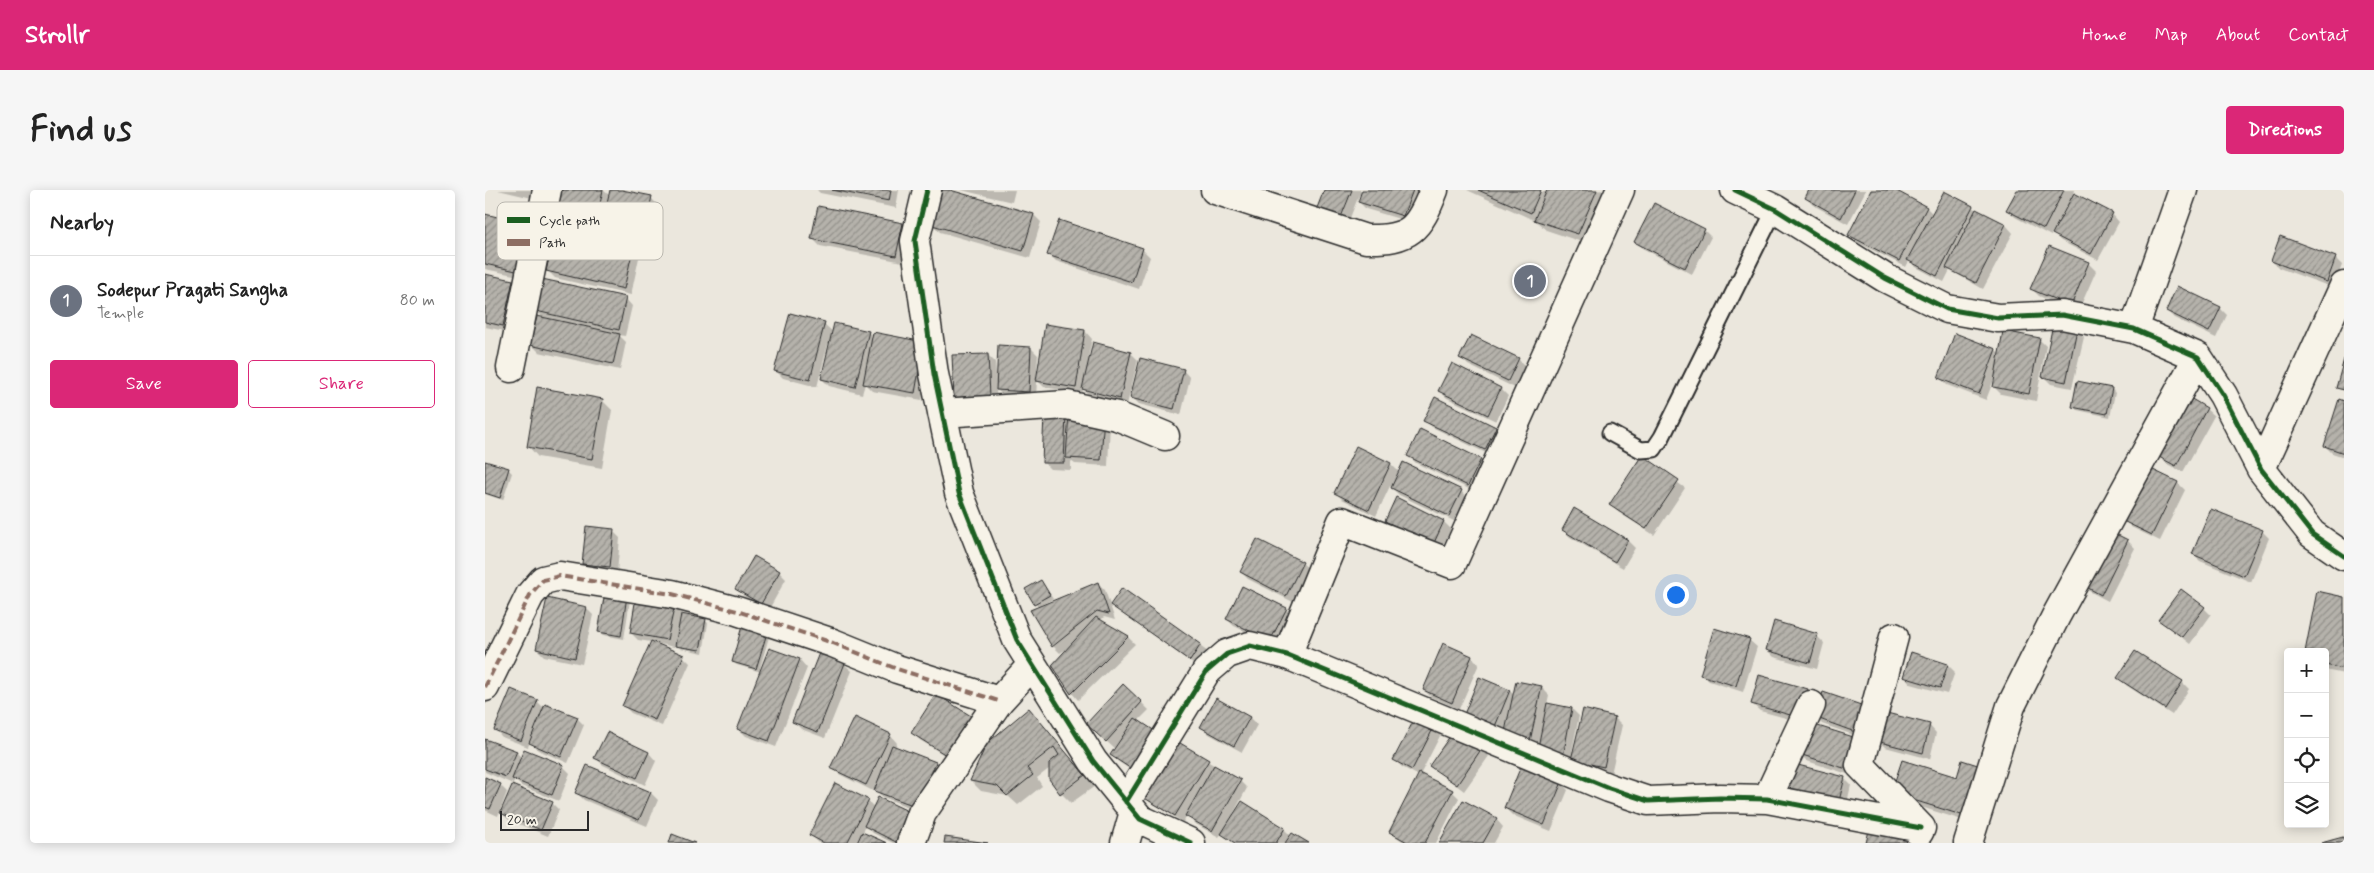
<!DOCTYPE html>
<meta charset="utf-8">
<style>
body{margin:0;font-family:Mynerve,sans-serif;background:#f6f6f6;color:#222}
.controls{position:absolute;right:15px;bottom:15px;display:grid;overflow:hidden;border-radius:5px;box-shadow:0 2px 12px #0003}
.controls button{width:45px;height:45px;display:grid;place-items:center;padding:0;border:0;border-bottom:1px solid #e0e0e0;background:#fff;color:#222;font:25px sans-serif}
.scale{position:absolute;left:15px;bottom:12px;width:89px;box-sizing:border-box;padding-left:5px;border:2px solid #2b2b2b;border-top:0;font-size:14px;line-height:18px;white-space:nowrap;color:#2b2b2b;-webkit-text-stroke:4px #f7f3e8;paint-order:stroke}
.you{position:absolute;left:1190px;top:404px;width:18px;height:18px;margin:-12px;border:4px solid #fff;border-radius:50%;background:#1a73e8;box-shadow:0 0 0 8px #1a73e833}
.badge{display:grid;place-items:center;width:32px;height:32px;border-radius:50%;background:#db2777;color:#fff;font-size:16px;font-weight:700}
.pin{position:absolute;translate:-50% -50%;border:2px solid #fff;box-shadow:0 1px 5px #0006}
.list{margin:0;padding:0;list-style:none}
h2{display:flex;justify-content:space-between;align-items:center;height:65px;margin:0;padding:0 20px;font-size:21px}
h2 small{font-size:16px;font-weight:400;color:#767676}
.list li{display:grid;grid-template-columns:32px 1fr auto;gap:15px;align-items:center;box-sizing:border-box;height:90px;padding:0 20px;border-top:1px solid #e0e0e0}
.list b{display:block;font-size:19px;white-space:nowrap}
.list p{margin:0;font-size:16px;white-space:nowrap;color:#767676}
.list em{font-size:16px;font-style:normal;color:#767676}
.actions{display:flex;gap:10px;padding:15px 20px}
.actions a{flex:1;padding:11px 0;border:1px solid #db2777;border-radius:5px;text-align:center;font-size:18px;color:#db2777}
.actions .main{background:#db2777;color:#fff}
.icon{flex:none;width:28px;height:28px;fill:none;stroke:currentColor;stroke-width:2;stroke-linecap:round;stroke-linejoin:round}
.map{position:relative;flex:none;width:1859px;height:653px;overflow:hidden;border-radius:5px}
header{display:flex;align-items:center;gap:30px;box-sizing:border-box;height:70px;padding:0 25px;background:#db2777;color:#fff}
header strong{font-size:24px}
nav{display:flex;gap:28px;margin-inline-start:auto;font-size:18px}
.intro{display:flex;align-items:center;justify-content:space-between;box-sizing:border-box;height:120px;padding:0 30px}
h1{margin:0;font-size:35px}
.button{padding:12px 22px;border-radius:5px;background:#db2777;color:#fff;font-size:18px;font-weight:700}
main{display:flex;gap:30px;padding:0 30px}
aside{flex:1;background:#fff;border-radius:5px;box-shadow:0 2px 12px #0003}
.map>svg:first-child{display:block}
.shadow{fill:#0003}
.building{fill:url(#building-hatch);stroke:#2b2b2b}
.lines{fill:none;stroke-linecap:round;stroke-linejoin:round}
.service-casing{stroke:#2b2b2b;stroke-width:19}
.minor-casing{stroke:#2b2b2b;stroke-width:31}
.service{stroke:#f7f3e8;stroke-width:15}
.minor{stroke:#f7f3e8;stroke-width:28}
.quiet{stroke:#8d6e63;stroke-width:4;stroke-dasharray:8 4;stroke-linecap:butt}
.cycleway-casing{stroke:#f7f3e8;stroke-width:8}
.cycleway{stroke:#1b5e20;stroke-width:5}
.key{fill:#f7f3e8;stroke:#bab7af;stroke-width:1}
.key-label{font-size:14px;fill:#2b2b2b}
</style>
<header>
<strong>Strollr</strong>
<nav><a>Home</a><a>Map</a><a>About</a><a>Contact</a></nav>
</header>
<div class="intro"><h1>Find us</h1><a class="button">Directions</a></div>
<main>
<aside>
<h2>Nearby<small></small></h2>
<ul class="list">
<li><span class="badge" style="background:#6b7280">1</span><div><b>Sodepur Pragati Sangha</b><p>Temple</p></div><em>80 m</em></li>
</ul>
<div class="actions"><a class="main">Save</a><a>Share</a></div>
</aside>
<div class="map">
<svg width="1859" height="653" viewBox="0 0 1859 653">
<defs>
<pattern id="building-hatch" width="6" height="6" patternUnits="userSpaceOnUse" patternTransform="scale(1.25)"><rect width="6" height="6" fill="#b5b2ab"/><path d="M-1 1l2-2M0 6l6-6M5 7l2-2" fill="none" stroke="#93918b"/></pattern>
</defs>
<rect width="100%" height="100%" fill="#ebe7dd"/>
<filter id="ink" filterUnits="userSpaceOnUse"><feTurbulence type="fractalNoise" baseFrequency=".02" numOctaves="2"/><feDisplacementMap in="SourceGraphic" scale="10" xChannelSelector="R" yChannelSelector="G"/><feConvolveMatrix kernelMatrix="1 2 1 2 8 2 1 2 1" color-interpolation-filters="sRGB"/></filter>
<g filter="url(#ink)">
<path class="shadow" d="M13 0H49L47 8Z
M71 0H118L125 6 126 0H139L166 8 173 15 164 54 125 45 118 38 117 44 72 34 65 27Z
M332 0H414L411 18 335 3Z
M458 0 549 25 556 32 545 68 455 42 448 35Z
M476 0H530L527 12Z
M841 0H937L925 32 881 19 874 12 876 6 874 5 863 33 841 25 834 18Z
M982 0 1063 2 1126 0 1103 54 1061 40 1051 31Z
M1326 0H1381L1363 34 1328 15 1321 8Z
M1388 0H1407L1442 18 1448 24 1459 3 1521 35 1528 43 1498 99 1465 80 1459 92 1431 77 1424 71 1421 77 1372 52 1365 44Z
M1533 0H1589L1588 4 1627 24 1634 32 1613 70 1576 51 1567 42 1566 46 1530 27 1523 20Z
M0 25 42 35 38 87 0 79Z
M574 32 658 60 665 67 654 99 571 71 564 64Z
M417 34 424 42 418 72 335 56 328 49Z
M1219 40 1226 47 1207 84 1157 58 1150 51Z
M148 56 155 63 146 105 70 88 62 80Z
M1565 57 1603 73 1611 81 1593 122 1554 106 1547 99Z
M1850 68 1857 75 1849 98 1794 78 1787 71Z
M0 85 28 91 35 98 25 142 0 137Z
M140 108 147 116 140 146 134 145 141 152 135 180 54 162 47 155 59 129 52 121Z
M1735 118 1742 125 1731 148 1689 128 1682 121Z
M339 134 348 142H383L388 147 445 160 437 210 387 201 380 194 377 204 344 196 337 189 345 155 343 154 332 197 298 188 291 181Z
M1592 140 1599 147 1587 198 1566 194 1559 187Z
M600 141 607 149 603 168 646 163 653 170 642 215 605 206 598 199 597 204 559 197 552 190 551 208 519 206 511 199 512 213 477 215 470 208 503 165 510 172 511 185H513L546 158 553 165 552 179H554Z
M1471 145 1511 160 1515 164 1554 149 1561 156 1551 211 1516 204 1509 197V189L1501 210 1462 195 1455 188Z
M976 168 1033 169 1040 176 1030 198 983 175Z
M967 175 1016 199 1023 206 1011 231 962 208 955 201Z
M698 180 705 188 696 225 654 214 647 207Z
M1627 199 1630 203 1625 227 1592 220 1588 217Z
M117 210 127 220 117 278 53 267 43 256Z
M1859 212V267L1847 263 1840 256Z
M1721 219 1729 226 1698 282 1682 274 1675 267Z
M560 225 625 233 623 276 590 274 586 271V280L565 279 558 272Z
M940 230 1010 238 1017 245 1007 266 947 237Z
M936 241 996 270 1003 277 990 302 931 273 924 266Z
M871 258 906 274 915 283 976 301 983 309 971 332 914 305 905 296 891 326 857 309 850 302Z
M1157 267 1200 298 1169 345 1133 322 1126 315Z
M1 273 24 280 27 283 18 310 0 304Z
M1665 280 1693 293 1700 300 1675 351 1646 337 1639 330Z
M1090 320 1143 351 1150 358 1138 378 1085 347 1078 340Z
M901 331 959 332 966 339 955 361 908 338Z
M128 341 135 348 132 383 105 380 98 373Z
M1621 341 1643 351 1650 358 1623 411 1602 400 1595 393Z
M1777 341 1784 348 1766 392 1715 371 1708 364Z
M270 368 294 382 301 389 283 421 259 406 252 399Z
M817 373 825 380 808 412 763 389 756 382Z
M556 391 568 409 556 415 557 417 613 393 620 400 630 430 619 427 615 431 643 447 650 454 593 510 587 503 586 456 575 463 568 456 555 418 550 413Z
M637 400 723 462 712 477 627 415Z
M121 404 145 410 139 449 118 445 115 442Z
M1859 408V484L1840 480V462Z
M189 415 196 422V425L220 430 223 433 218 463 195 458 190 454 189 457 171 453 198 466 205 473 177 536 146 523 138 515 166 452 153 450 146 443Z
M101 418 108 425 97 474 59 466 52 459Z
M1719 418 1726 425 1705 454 1675 430Z
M801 419 808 426 793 457 749 436 742 429Z
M281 444 284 447 275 478 277 479 285 459 315 470 322 478 291 557 261 546 254 539 276 482 252 475 248 472Z
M1332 446 1339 453 1332 479 1289 467 1282 460Z
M1264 450 1272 457 1258 502 1224 491 1217 484Z
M959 455 987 467 994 474 974 519 946 507 939 500Z
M1651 463 1697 492 1704 499 1687 525 1641 495 1634 488Z
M359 474 367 481 340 548 316 539 309 532Z
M1463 475 1470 482 1462 504 1426 494 1419 486Z
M995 489 1025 501 1029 505 1056 497 1064 505 1062 514 1087 519 1094 526 1087 561H1089L1130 528 1137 535 1126 584 1061 569 1022 534 1016 546 986 533Z
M1323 500 1330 507 1323 534 1275 521 1267 514Z
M1338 504 1377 548 1337 534 1330 527Z
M452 506 486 527 493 534 469 571 435 550 428 543Z
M732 510 765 528 772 535 757 562 724 544 717 536Z
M52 511 60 519 92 528 99 535 83 573 53 560 45 552 43 557 17 547 10 539Z
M657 513 664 520 653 531 658 588 634 572 627 565 630 559 610 541Z
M544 519 610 596 586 613 576 603 565 578 552 588 557 596 533 615 523 606 496 601 486 591Z
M1324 535 1372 587 1322 571 1315 564Z
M1444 535 1451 543 1445 569 1400 557 1392 550Z
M949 537 956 544 935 585 967 601 974 608 951 653H920L905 642 934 586 917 577 910 570Z
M122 544 164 563 171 571 160 595 118 575 111 568Z
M405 545 412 553 410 557 450 574 457 581 440 624 398 607 389 599 388 601 354 584 346 577Z
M0 550 31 562 37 568 78 576 85 583 74 611 36 596 30 590 28 594 0 582Z
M691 552 755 591 762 598 748 624 749 625 757 613 799 639 806 646 821 653H748L737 643 734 647 709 633 702 625 698 632 665 612 658 605Z
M997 558 1004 566 979 601 946 576Z
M1418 571 1493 635 1414 610Z
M103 577 166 603 173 610 162 636 99 610 92 603Z
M0 588 15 595 22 602 13 626 0 620Z
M1359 588 1366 595 1360 622 1310 609Z
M1076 593 1083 600 1066 641 1027 625 1020 618Z
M383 611 423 653H408L388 643 381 636 377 644 399 653H334L326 645Z
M67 613 74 620 63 646 24 630 17 623Z
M1011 629 1018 637 1009 653H956Z"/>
<path class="building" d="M69 0H118L110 37 64 27Z
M125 0H137L167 6 158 47 116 38Z
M347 0H406L404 11Z
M457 0H465L549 24 538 61 447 35Z
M839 0H867L856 27 832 18Z
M877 0H928L918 26 873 12Z
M993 0H1056L1046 23Z
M1062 0H1112L1093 44 1049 30Z
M1324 0H1370L1356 28 1320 8Z
M1386 0H1410L1442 17 1414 71 1363 45Z
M1532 0H1579L1559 39 1521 20Z
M1459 1 1488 16 1452 86 1422 70Z
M1589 3 1628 23 1606 64 1567 44Z
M1169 13 1220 39 1200 78 1149 52Z
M333 16 418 33 411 66 326 49Z
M1491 19 1521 34 1491 93 1461 78Z
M0 24 42 34 31 81 0 74Z
M574 30 658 58 647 92 562 65Z
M71 37 149 54 139 99 61 81Z
M1795 46 1851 67 1842 92 1786 71Z
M1564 56 1604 72 1586 116 1545 99Z
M0 84 28 90 18 136 0 132Z
M57 89 141 107 134 140 51 121Z
M1692 96 1736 117 1724 142 1681 121Z
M305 123 340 132 325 190 289 181Z
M52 126 135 144 128 174 45 155Z
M349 133 384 141 370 197 336 189Z
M560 134 600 140 591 198 551 191Z
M1568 134 1592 139 1581 192 1557 187Z
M1518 141 1555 148 1544 204 1508 197Z
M388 142 439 152 430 203 378 194Z
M1470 143 1511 159 1494 204 1453 188Z
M986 145 1034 168 1023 191 974 168Z
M608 152 646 162 635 209 597 199Z
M513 155 546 157 544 202 511 200Z
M503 164 505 206 469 208 467 165Z
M655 168 699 179 689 219 645 208Z
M1859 169V200L1851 198Z
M967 173 1016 198 1003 225 953 201Z
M1592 191 1627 198 1622 224 1587 217Z
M52 197 118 209 107 269 42 257Z
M950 207 1011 237 1000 260 938 231Z
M1705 208 1722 218 1691 276 1674 267Z
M1854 209 1859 211V263L1839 256Z
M584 222 619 224 616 270 581 268Z
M559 223 581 224 579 273H557Z
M935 239 996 269 983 296 922 266Z
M871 256 906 273 884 320 849 303Z
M1157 265 1194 290 1161 339 1124 315Z
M0 271 24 278 15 308 0 303Z
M918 272 977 300 964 326 906 298Z
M1664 278 1693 292 1667 345 1638 331Z
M911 307 959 331 948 355 900 331Z
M1089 318 1143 350 1130 372 1077 340Z
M1726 319 1778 340 1759 386 1707 364Z
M101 336 129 339 125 377 97 374Z
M1621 339 1643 350 1616 405 1594 393Z
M772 349 818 372 801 406 755 382Z
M269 366 295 381 276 414 250 399Z
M556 390 565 405 549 414 540 399Z
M613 392 624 424 612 421 567 457 545 420Z
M757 396 802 418 785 451 741 429Z
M637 398 716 454 705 471 625 415Z
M1696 399 1720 417 1697 447 1673 430Z
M1832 401 1859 407V479L1840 475V462H1820Z
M120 402 142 406 136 446 113 442Z
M151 407 190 414 182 450 145 443Z
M62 408 102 417 90 468 51 459Z
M196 424 221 429 215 460 190 456Z
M611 427 644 446 586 504 567 475Z
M1289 431 1333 444 1325 473 1281 460Z
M257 436 282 443 271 479 247 472Z
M1229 438 1265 449 1251 496 1215 485Z
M166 451 199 465 170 530 137 516Z
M958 453 987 466 967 513 938 500Z
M284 458 315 469 284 551 252 539Z
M1650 461 1698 491 1680 519 1632 488Z
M1426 462 1463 474 1455 498 1418 487Z
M334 463 360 473 333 542 307 532Z
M1274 485 1323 499 1316 528 1266 514Z
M994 487 1025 500 1009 539 978 527Z
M1031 491 1057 496 1045 551 1019 546Z
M638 494 657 512 621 552 601 534Z
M26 499 53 510 36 551 9 540Z
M1338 502 1379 516 1370 542 1329 527Z
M451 504 486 526 461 565 426 543Z
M731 508 765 527 749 556 715 537Z
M1062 513 1087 518 1078 567 1052 562Z
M60 514 93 527 76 567 44 553Z
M544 518 600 585 575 604 564 589V573L574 565 569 557 542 578 548 585 522 606 512 596 485 591 502 553Z
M1098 519 1130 527 1119 577 1086 570Z
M1398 522 1445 534 1438 563 1391 551Z
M931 526 950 535 927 580 908 570Z
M370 527 406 544 381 595 345 578Z
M650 528 676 545 651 582 625 565Z
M1323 533 1375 549 1365 580 1314 564Z
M970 539 997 558 972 595 944 576Z
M122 542 164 562 152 588 109 568Z
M0 549 32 561 21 587 0 579Z
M690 550 724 570 690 626 656 606Z
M407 555 451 572 433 617 389 601Z
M39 559 79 575 67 605 27 589Z
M1417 570 1472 587 1477 570 1502 578 1486 628 1406 603Z
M1309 574 1360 587 1353 615 1301 602Z
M102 575 166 602 154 630 90 603Z
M729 575 756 590 727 641 700 626Z
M1036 576 1077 592 1059 635 1019 618Z
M934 583 968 600 940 653H924L904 642Z
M0 587 16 594 5 619 0 617Z
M350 593 384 610 362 653H339L324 645Z
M27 595 68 612 56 640 15 623Z
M393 607 427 623 413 653 379 636Z
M978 610 1012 628 998 653H954Z
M757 611 800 638 791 653H750L736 644Z
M1386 632 1424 642 1421 653H1381Z
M377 642 402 653H372Z
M807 643 824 653H800Z
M187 644 210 653H184Z
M460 647 503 653H459Z
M1858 647 1859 653H1836Z"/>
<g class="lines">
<defs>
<path id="service" d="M1125 243 1156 260 1169 259 1177 247 1290 19"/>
<path id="minor" d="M442 0 430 51 449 184 474 303 532 450 608 571 655 629 706 653
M730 0 881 49C925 50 934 39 949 0
M1250 0 1290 19 1400 88 1462 119 1513 128 1577 125 1649 139 1713 167 1738 205 1776 279 1827 344 1859 366
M1649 139 1698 0
M26 178 62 0
M457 223 582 215 632 226 680 246
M1776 279 1859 96
M1409 447 1375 575 1436 638 1434 642
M802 465 857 331 967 374 1135 0
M0 497 45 405 58 390 75 386 187 404 252 421 348 453 412 479 514 511
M1282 609 1326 515
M641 612 721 482 742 464 765 456 802 465 1124 598 1163 611 1235 608 1282 609 1436 638
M426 653 437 623 514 511 547 475
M640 653 649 622
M1483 653 1526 516 1571 426 1713 167"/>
</defs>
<use href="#service" class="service-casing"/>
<use href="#minor" class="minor-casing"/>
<use href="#service" class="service"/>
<use href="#minor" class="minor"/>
<path class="quiet" d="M0 497 45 405 58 390 75 386 187 404 252 421 348 453 412 479 514 511"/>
<defs>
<path id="cycleway" d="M442 0 430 51 449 184 474 303 532 450 608 571 655 629 706 653
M1250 0 1290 19 1400 88 1462 119 1513 128 1577 125 1649 139 1713 167 1738 205 1776 279 1827 344 1859 366
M641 612 721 482 742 464 765 456 802 465 1124 598 1163 611 1235 608 1282 609 1436 638"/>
</defs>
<use href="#cycleway" class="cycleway-casing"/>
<use href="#cycleway" class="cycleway"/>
</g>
</g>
<rect x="12" y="12" width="166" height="58" rx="8" class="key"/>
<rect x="22" y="27" width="23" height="6" fill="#1b5e20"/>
<rect x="22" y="49" width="23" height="7" fill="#8d6e63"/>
<g class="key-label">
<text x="54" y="35">Cycle path</text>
<text x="54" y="57">Path</text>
</g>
</svg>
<div class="controls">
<button>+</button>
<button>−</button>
<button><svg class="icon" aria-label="locate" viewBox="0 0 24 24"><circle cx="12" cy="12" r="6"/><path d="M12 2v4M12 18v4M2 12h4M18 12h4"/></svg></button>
<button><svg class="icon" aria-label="layers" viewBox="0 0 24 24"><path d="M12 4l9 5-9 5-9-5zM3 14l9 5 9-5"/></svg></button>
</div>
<div class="scale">20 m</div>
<div class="you"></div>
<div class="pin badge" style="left:1045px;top:91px;background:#6b7280">1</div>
</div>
</main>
